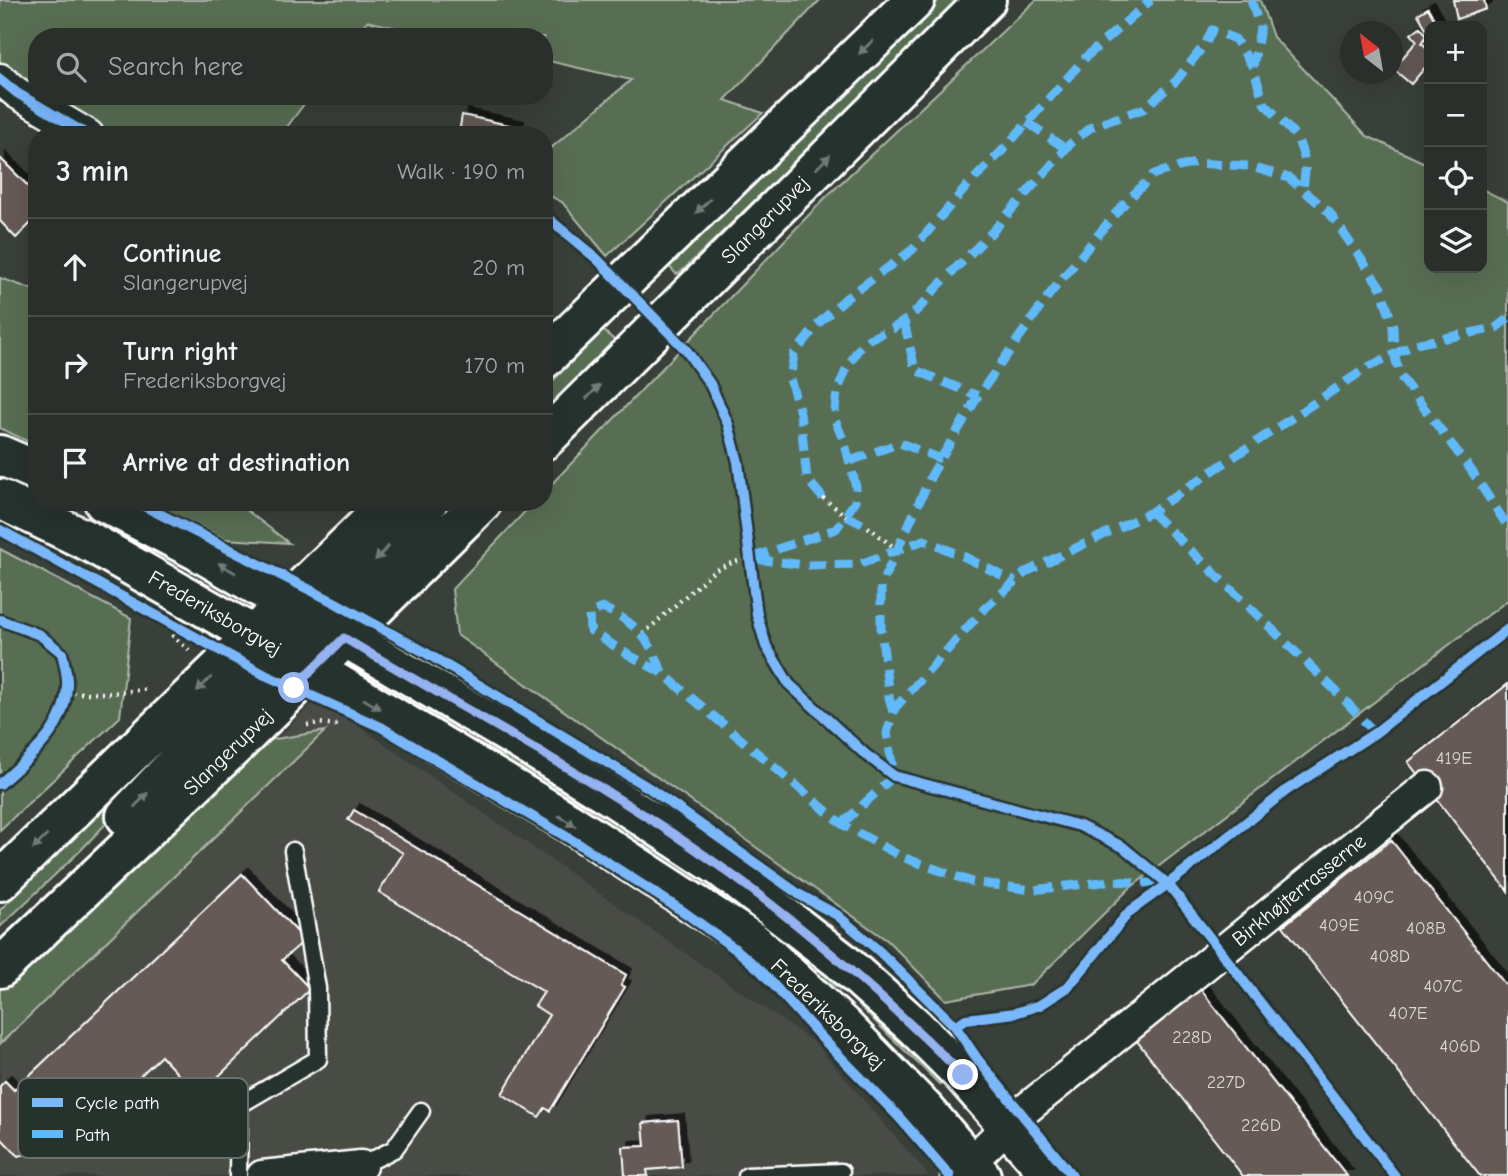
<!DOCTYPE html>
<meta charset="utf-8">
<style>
body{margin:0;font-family:"Comic Neue",sans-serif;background:#373b37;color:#f1f3f6}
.controls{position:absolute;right:21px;top:21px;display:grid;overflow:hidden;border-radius:14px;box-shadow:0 7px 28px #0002}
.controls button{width:63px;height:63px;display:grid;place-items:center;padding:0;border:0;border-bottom:2px solid #474a47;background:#2b2f2b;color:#f1f3f6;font:35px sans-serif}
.compass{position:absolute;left:1340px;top:21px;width:63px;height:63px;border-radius:50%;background:#2b2f2b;box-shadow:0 7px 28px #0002;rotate:329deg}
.stop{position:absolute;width:21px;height:21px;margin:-16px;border:5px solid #95b2f1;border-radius:50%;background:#fff}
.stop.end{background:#95b2f1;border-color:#fff;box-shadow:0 2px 7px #0008}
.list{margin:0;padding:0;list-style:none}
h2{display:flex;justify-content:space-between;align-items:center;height:91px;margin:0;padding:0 28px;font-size:30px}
h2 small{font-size:23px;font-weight:400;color:#a6a9a9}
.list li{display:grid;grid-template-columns:46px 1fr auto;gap:21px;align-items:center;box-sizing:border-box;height:98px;padding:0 28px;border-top:2px solid #474a47}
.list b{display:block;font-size:26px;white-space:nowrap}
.list p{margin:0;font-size:23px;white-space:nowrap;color:#a6a9a9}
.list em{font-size:23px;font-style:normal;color:#a6a9a9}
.icon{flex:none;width:38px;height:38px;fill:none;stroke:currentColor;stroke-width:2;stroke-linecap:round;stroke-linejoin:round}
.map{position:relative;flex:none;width:1508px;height:1176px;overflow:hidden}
.search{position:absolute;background:#2b2f2b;box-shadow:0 7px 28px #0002;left:28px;top:28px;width:525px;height:77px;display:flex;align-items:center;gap:18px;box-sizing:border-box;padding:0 24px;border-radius:28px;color:#a6a9a9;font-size:26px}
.panel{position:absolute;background:#2b2f2b;box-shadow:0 7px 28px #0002;left:28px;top:126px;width:525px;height:385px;border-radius:28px}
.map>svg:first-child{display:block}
.built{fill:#4a4b45}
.green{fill:#586e52;stroke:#acb6a8;stroke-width:2}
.building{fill:#655a54;stroke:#fff;stroke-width:2;filter:url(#shadow)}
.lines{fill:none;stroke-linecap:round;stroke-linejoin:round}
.service-casing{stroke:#fff;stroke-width:21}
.minor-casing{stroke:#fff;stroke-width:35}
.tertiary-casing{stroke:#fff;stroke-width:44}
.secondary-casing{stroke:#fff;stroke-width:44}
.path{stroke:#fff;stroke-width:4.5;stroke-dasharray:2 5;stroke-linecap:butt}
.service{stroke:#26332d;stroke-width:16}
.minor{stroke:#26332d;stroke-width:30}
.tertiary{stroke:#26332d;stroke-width:38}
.secondary{stroke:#26332d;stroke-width:38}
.quiet{stroke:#60bafa;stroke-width:9;stroke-dasharray:18 9;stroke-linecap:butt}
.cycleway-casing{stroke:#26332d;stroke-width:15}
.cycleway{stroke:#7ab7fb;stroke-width:10}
.oneway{fill:#727a76}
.route{stroke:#95b2f1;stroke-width:9}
.labels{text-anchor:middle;stroke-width:6;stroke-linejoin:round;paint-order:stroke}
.number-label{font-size:18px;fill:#d8d6d4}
.street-label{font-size:21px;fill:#fff;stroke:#26332d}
.key{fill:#26332d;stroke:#67706c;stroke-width:2}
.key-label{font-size:19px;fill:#fff}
</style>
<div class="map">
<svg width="1508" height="1176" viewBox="0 0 1508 1176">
<defs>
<filter id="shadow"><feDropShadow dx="6" dy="-6" stdDeviation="0" flood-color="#0009"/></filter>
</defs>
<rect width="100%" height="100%" fill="#393f39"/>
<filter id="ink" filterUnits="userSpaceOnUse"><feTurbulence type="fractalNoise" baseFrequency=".0143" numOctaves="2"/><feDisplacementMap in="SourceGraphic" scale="14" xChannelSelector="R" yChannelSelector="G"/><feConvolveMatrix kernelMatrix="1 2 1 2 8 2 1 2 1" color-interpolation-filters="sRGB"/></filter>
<g filter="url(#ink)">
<path class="built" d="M318 698 815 1043 929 1176H0V1044L324 732 278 738Z"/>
<path class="green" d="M0 0H820L725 100 763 113 607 256 562 202 544 193V154L631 80 544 60V37H437L367 21 355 37H37V92L14 79 0 64Z
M939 0H961L680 273 676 274 667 264Z
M1036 0H1260L1273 37 1367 136 1429 165V268H1482V189L1508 202V600L1129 889 1031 985 946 1000 888 941 457 635 452 589 534 502H544V492L826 197Z
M43 96H310L281 135H108Z
M0 278 37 291V446L0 428Z
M603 330 614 340 610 347 544 414V390Z
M150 502H236L289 543 225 539Z
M0 549 131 618 120 717 0 830Z
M361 674 425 710 479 744 564 785 830 964 945 1082 940 1085 847 994 358 675Z
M193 717 162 764 81 850 0 927V910Z
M325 731 0 1044V989L263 741Z"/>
<path class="building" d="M1453 0H1484L1486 9 1457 19Z
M1428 8 1438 26H1429V34L1418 14Z
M1420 27 1427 35 1422 43 1429 50V63L1411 84 1393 69 1417 41 1411 34Z
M462 115 518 127 517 135 459 133Z
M0 158 37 195V217L16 238 0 221Z
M1508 684V891L1408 762Z
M354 810 626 975 621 985 625 987 550 1111 545 1108 539 1117 502 1094 549 1015 535 1006 544 992 379 892 403 853 348 820Z
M1391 840 1508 988V1176H1480L1283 926Z
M242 874 305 940 282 960 310 989 198 1096 161 1056 106 1108 113 1115 104 1123 98 1116 67 1146 18 1156 0 1137V1086L5 1081 14 1090Z
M1198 986 1347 1176H1243L1133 1036Z
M678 1120 682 1167 647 1170 648 1176H625L623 1147 645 1146 643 1123Z"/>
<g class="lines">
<defs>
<path id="service" d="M361 1166 394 1149 421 1111
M238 1176 239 1105 318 1059 317 988 293 851
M747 1176 841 1172"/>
<path id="minor" d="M0 79 17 93 88 135
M262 1176 361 1166
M956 1176 1021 1113 1427 787"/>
<path id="tertiary" d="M0 455 37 471
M0 499 92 543 313 669 567 821 753 942 844 1027 925 1110 981 1176
M104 502 200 552 518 739 616 799 720 867 840 960 915 1027 963 1075 1052 1176"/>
<path id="secondary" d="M544 359 915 0
M544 440 986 0
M306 658 304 637 314 620 361 575 428 502
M126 816 217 720 285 654 295 641 298 624 286 603
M0 881 391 502
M0 968 239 742 482 502"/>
</defs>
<use href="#service" class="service-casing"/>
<use href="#minor" class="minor-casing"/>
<use href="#tertiary" class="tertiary-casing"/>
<use href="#secondary" class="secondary-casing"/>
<path class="path" d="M823 498 846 516
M868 527 896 549
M171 628 173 636 189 650
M643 634 715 570 734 562 751 558
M66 693H113L149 689
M307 725 319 723 337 725"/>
<use href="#service" class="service"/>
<use href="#minor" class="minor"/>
<use href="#tertiary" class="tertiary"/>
<use href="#secondary" class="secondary"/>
<path class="quiet" d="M1251 0 1260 28 1253 67
M1027 122 1066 149
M904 321 915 370 978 396
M850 461 900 443 941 459
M823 498 807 479 800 413 790 379 794 354 820 322 845 299 912 250 968 185 1001 152 1087 56 1151 0
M1151 512 1339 694 1375 733
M846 516 868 527
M751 558 836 529 855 502 856 487 845 444 835 420V410L837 392 846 370 857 351 869 339 892 329 909 318 925 302 936 288 992 232 1070 144 1091 127 1143 109 1176 81 1206 43 1212 30 1235 39 1253 67 1264 103 1297 137 1306 163 1303 190
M754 559 805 565 860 564 924 540 965 557 1015 582
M662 673C652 641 634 620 602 608L589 614 590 630 622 651 662 673 842 824 902 857 972 882 1032 890 1111 881 1168 884
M893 712 889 697 881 628V585L932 474 978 396 1049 295 1120 208 1154 174 1194 163 1248 166 1289 178 1329 212 1381 288 1393 326 1394 353 1400 376 1471 470 1508 527
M842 824 894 776 887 733 895 708 984 609 1026 572 1151 512 1368 367 1415 344 1496 328 1508 318"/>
<defs>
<path id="cycleway" d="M0 79 17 93 88 135
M544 215 597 259 686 350 710 384 728 424 738 462 757 615 766 646 789 684 865 754 894 776 1080 826 1123 847 1168 884 1395 1176
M136 502 334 602 421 650 649 788 800 895 837 915 879 951 955 1026 978 1060 1072 1176
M0 530 265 675 381 727 582 846 684 912 738 951 761 971 819 1035 898 1116 950 1176
M0 620 40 635 62 653C64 663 68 675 67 686 65 731 30 756 0 784
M955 1026 966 1019 1015 1013 1040 1005 1068 987 1129 912 1168 884 1287 790 1375 733 1508 629"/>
</defs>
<use href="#cycleway" class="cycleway-casing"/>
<use href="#cycleway" class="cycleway"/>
</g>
<defs><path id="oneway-solid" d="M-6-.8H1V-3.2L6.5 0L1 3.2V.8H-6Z" transform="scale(1.75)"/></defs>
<g class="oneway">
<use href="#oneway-solid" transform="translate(866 47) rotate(136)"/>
<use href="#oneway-solid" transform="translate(823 162) rotate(-45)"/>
<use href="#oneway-solid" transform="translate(703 206) rotate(136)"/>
<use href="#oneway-solid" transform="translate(593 392) rotate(-45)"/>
<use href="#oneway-solid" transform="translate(382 553) rotate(133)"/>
<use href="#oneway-solid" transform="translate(227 568) rotate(-149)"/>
<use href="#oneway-solid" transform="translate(204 684) rotate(136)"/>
<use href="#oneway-solid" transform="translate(372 704) rotate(31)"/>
<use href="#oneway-solid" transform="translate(141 800) rotate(-46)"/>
<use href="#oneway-solid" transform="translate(567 821) rotate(32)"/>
<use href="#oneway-solid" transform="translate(40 842) rotate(136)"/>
</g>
</g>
<g class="lines" filter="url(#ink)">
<path class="route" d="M294 688 344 638C470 713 602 782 721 867 808 929 887 1000 963 1075"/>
</g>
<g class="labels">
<g class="number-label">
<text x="1454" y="764">419E</text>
<text x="1374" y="903">409C</text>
<text x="1339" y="931">409E</text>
<text x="1426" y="934">408B</text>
<text x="1390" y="962">408D</text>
<text x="1443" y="992">407C</text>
<text x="1408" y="1019">407E</text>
<text x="1192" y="1043">228D</text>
<text x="1460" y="1052">406D</text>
<text x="1226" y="1088">227D</text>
<text x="1261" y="1131">226D</text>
</g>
<g class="street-label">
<text transform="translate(765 220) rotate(-45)" y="7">Slangerupvej</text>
<text transform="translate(215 613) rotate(30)" y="7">Frederiksborgvej</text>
<text transform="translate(228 752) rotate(-44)" y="7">Slangerupvej</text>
<text transform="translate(1299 890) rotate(-39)" y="7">Birkhøjterrasserne</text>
<text transform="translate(828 1014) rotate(44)" y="7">Frederiksborgvej</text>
</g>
</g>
<rect x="18" y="1078" width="230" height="80" rx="10" class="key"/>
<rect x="32" y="1098" width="31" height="9" fill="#7ab7fb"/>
<rect x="32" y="1130" width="31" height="8" fill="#60bafa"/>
<g class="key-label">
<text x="75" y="1109">Cycle path</text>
<text x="75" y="1141">Path</text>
</g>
</svg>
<div class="controls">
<button>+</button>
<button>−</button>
<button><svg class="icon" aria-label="locate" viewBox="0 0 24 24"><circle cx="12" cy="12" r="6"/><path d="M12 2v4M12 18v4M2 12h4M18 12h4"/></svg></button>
<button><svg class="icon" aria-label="layers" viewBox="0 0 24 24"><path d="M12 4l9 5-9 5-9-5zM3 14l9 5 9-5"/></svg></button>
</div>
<svg class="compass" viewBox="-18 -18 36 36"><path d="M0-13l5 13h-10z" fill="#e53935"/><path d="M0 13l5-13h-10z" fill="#a6a9a9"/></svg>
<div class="stop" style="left:294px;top:688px"></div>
<div class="stop end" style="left:963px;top:1075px"></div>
<div class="search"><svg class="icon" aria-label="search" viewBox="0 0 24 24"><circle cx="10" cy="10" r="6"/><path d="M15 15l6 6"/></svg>Search here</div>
<section class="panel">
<h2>3 min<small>Walk · 190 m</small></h2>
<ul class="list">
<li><svg class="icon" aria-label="ahead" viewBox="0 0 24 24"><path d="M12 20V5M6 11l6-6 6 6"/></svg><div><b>Continue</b><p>Slangerupvej</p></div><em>20 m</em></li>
<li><svg class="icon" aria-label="right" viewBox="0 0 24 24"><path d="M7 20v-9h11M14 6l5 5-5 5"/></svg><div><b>Turn right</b><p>Frederiksborgvej</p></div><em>170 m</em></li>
<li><svg class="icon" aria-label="arrive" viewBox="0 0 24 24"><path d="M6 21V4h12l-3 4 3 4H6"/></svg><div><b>Arrive at destination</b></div></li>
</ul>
</section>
</div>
